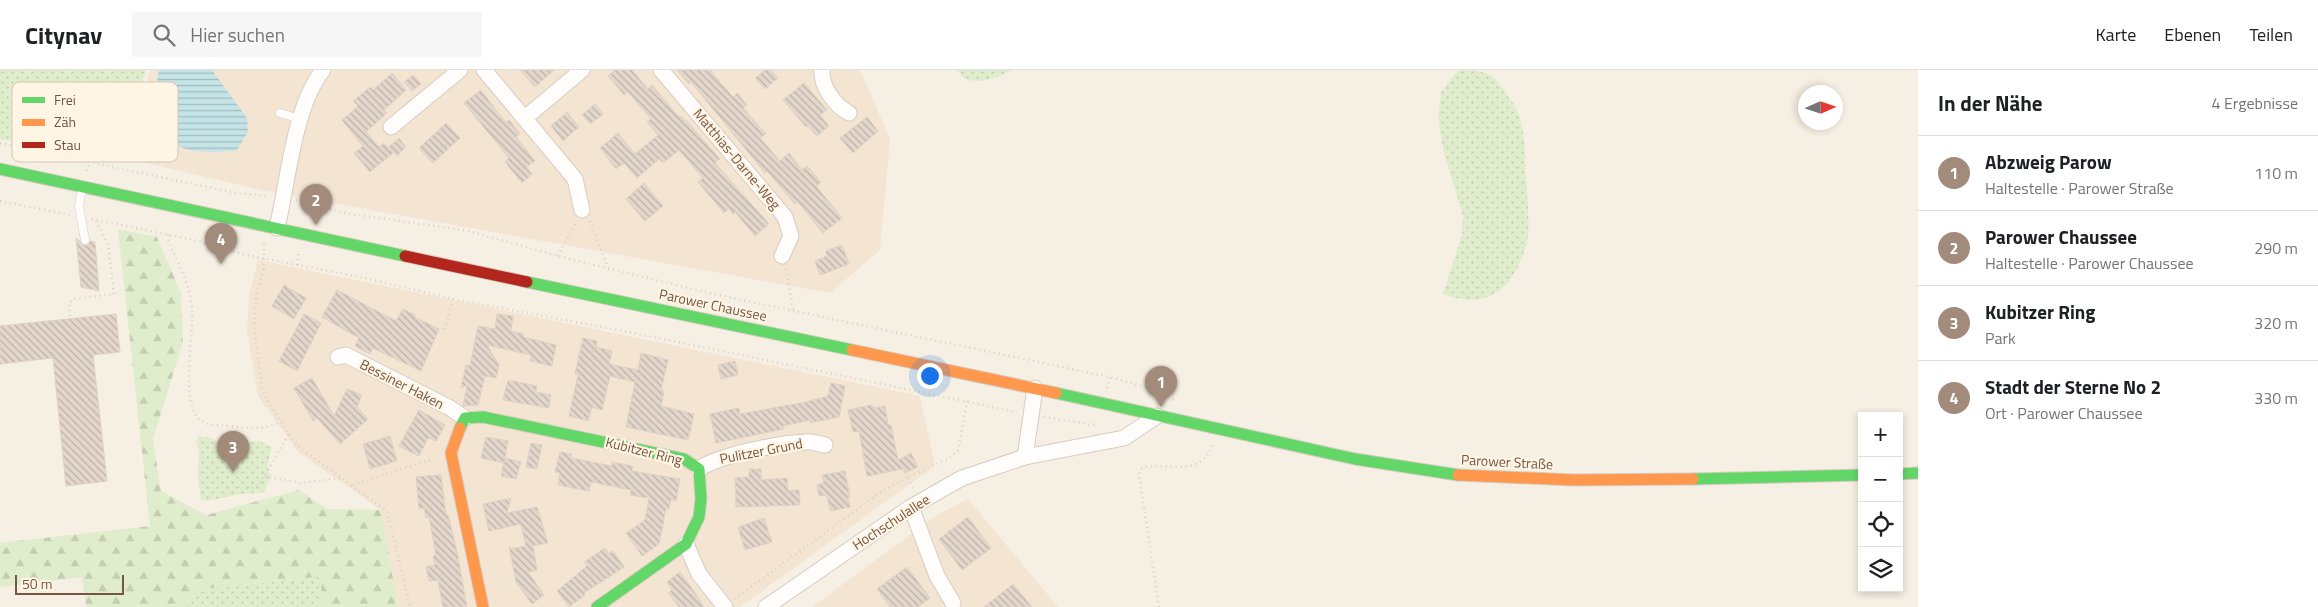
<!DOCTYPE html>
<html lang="de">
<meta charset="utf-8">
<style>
body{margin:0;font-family:"Titillium Web",sans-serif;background:#f6f6f6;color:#202124}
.controls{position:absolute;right:15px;bottom:15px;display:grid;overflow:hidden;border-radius:0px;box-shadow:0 2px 8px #0003}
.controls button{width:45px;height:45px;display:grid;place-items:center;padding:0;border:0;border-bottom:1px solid #e0e0e0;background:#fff;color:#202124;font:25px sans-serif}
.compass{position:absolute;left:1798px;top:15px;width:45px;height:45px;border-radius:50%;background:#fff;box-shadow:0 2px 8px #0003;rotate:87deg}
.scale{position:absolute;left:15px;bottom:12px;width:109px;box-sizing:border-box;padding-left:5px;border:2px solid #755543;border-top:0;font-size:14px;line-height:18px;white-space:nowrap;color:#755543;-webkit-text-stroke:4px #fff5e4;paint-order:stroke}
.you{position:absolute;left:929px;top:305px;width:18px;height:18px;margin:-12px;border:4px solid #fff;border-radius:50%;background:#1a73e8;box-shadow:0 0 0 8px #1a73e833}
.badge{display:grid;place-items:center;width:32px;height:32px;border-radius:50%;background:#a28b7b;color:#fff;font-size:16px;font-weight:700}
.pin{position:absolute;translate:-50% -41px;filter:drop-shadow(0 1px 2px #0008)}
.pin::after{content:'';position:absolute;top:26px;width:18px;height:15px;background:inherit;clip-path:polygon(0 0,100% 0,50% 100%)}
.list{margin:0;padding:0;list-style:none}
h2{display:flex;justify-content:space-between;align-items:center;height:65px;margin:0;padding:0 20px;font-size:21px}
h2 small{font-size:16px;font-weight:400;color:#757577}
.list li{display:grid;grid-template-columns:32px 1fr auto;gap:15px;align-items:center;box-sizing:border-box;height:75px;padding:0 20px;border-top:1px solid #e0e0e0}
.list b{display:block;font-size:19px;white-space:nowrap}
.list p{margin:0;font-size:16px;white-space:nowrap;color:#757577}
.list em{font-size:16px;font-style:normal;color:#757577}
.icon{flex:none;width:28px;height:28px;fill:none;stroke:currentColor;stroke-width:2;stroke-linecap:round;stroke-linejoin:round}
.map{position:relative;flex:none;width:1918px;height:537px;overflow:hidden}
header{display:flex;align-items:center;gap:30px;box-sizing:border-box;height:70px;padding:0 25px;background:#fff;border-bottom:1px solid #e0e0e0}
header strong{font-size:24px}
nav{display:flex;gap:28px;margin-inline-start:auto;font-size:18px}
.search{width:350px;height:45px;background:#f6f6f6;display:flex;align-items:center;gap:12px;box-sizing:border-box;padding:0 18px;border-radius:0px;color:#757577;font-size:19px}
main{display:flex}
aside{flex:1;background:#fff}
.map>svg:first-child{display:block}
.residential{fill:#f3e5d2}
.grass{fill:url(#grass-dots)}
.forest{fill:url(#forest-firs)}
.water{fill:url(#water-rules)}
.building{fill:url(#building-back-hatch);stroke:#dfd2c5}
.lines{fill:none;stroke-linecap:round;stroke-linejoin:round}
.lane-casing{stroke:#d7ccc2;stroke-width:9}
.street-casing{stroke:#d7ccc2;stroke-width:17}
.fast-casing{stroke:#d6cbc0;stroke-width:13}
.slow-casing{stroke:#d6cbc0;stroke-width:13}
.jam-casing{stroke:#d6cbc0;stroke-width:13}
.path{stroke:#d9cfca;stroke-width:2.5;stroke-dasharray:1 4;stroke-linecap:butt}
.lane{stroke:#fefdfb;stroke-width:8}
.street{stroke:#fefdfb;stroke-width:15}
.fast{stroke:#63d668;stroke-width:11}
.slow{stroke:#ff974d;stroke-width:11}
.jam{stroke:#b3261e;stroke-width:11}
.labels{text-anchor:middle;stroke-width:4.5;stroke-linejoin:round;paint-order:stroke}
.street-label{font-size:14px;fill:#755543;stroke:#fff5e4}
.key{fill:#fff5e4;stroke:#d6c5b4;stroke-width:1}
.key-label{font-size:14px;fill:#755543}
</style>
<header>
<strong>Citynav</strong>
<div class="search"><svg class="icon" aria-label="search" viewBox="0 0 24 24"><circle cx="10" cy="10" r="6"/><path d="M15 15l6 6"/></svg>Hier suchen</div>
<nav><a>Karte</a><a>Ebenen</a><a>Teilen</a></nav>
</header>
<main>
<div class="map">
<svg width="1918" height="537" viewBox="0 0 1918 537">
<defs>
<pattern id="grass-dots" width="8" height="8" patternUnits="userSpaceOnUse" patternTransform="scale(1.25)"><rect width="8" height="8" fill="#e0edcc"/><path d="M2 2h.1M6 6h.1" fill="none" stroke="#c4cdb0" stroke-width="1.8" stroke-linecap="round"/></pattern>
<pattern id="forest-firs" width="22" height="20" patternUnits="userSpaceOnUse" patternTransform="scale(1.25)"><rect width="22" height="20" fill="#e0edcc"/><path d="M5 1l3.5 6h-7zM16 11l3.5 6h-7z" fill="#c4cdb0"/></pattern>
<pattern id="water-rules" width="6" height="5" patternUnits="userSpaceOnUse" patternTransform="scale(1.25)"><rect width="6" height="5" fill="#c4e4e7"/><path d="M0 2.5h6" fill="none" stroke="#a4bcbd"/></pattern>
<pattern id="building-back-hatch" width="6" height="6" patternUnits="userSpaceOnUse" patternTransform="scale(1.25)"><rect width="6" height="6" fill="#e3d6cb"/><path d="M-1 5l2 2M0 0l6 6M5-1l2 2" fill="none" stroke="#bdb0a6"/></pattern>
</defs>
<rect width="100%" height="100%" fill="#f6efe3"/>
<path class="residential" d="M150 0H860L890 69 880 180 830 223 261 120 129 89Z
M258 190 920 326 935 396 740 537H398L381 440 298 382 258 326 247 261 249 225Z
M968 429 1058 537H812L937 445Z"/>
<path class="grass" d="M0 0H146L119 90 0 69Z
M957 0H1012C998 8 967 20 957 0Z
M1458 0C1471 0 1484 0 1494 8 1500 14 1515 35 1518 42 1525 60 1525 88 1526 107 1527 124 1531 159 1526 175 1515 218 1487 242 1443 224L1462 165 1463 146 1443 79 1438 48 1441 22Z
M199 366 213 369 221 375 260 371 272 377 267 397 271 406 264 422C256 424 248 423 241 424 226 427 216 431 201 430L198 408 199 379 196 372Z
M321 506 322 537H178L204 519Z"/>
<path class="forest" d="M118 159 157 167 181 223 183 272 153 369 161 421 206 445 299 420 327 439 381 440 398 537H322L321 506 204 519 178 537H86L82 507 0 517V473L150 456Z"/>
<path class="water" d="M159 0H212L247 48 248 62 237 80C219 82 197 84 180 77 155 67 154 22 159 0Z"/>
<path class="building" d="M520 0H554L535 17Z
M615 0H632L648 19 652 15 680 48 681 46 685 51 686 50 720 89 715 93 769 154 755 166 735 142 733 144 729 138 724 143 698 112 703 108 679 80 663 93 659 89 637 108 624 93 616 99 600 78 618 63 635 84 658 65 647 52 651 49 628 22 624 25 608 6Z
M677 0H710L733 27 737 23 747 35 743 38 766 64 760 68 780 91 789 83 802 100 807 96 821 112 816 116 842 148 823 163 798 132 795 134 767 101 765 103 691 12 689 14Z
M765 0H771L778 8 765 19 755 8Z
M392 3 406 20 384 40 387 43 366 62 379 77 384 73 393 83 370 102 354 83 363 76 342 50 358 36 353 31 370 17 373 20Z
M413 5 421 14 412 21 404 12Z
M804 13 827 40 820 45 829 56 817 66 808 56 806 57 783 30Z
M481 20 498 43 506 52 509 50 520 64 516 67 535 91 526 97 532 104 522 113 505 92 509 88 464 33Z
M595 34 603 44 590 54 582 45Z
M567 42 579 57 563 71 551 56Z
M867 47 878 61 853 83 840 68Z
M446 53 460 68 433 93 419 78Z
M399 68 406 77 397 86 389 77Z
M644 113 663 136 645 151 626 129Z
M76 168 84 175H88L90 171 95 172 99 221 81 217Z
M842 175 849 194 820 205 815 191 827 186 826 181Z
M284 215 306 228 294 249 272 236Z
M337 220 396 251 403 239 415 245 414 247 439 259 421 301 373 278 370 284 355 276 359 268 322 247Z
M116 244 120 282 93 285 107 411 66 416 53 288 0 294V256Z
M304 244 321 253 297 301 279 291Z
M497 244 513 246 511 261 524 264 523 267 556 275 552 296 530 291 531 285 487 275 499 295 496 308 485 306 478 335 463 336 467 315 461 318 466 295 470 296 478 256 495 259Z
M583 268 597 271 596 277 612 281 609 294 638 300 641 283 668 290 661 320 664 321 661 336 694 344 688 370 626 357 635 312 610 306 602 340 592 337 588 351 569 346 578 305 575 304Z
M735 291 738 305 721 309 718 295Z
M312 308 334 346 347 319 362 325 357 337 368 349 340 374 317 348 313 351 294 318Z
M508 310 537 316 536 322 551 325 549 338 503 330Z
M831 313 845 316 839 347 810 353V350L783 356 784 359 716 373 710 344 739 338 740 344 806 332 828 326Z
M872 335 873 338 885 336 888 355H891L898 390 911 383 918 397 905 403 903 399 867 406 859 361 853 362 848 340Z
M419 340 445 355 436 371 428 368 419 386 399 376Z
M390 366 397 391 370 399 363 374Z
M486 367 508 371 504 393 481 388Z
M531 373 542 375 537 399 526 397Z
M560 382 572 384 571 388 612 396V392L633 396 632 401 680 409 676 431 671 430 669 439H666L659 474 642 486 626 463 645 450 649 428 630 425 631 420 591 412 589 421 558 415 560 403 555 402Z
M505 388 521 392 516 409 501 406Z
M749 399H761V410L787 408 788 421 799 420 800 435 736 437 735 408 749 407Z
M845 401 850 427H848L850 437 831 441 826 425 819 426 817 415 824 413 822 405Z
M441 405 446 445H448L457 481 467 537H443L438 510 429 511 426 497 435 495 433 486 436 485 429 447 426 448 424 438 419 439 416 407Z
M511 428 507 443 537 437 548 473 533 476 537 500 528 502 544 525 532 534 516 512 509 476 511 479 526 476 521 454 489 461 483 434Z
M968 447 991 478 962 500 939 469Z
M764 448 772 472 745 480 738 457Z
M605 478 609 484 613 481 624 497 584 523 585 525 569 537 557 521 587 496 584 492Z
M907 497 930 528 918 537H890L877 519Z
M680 502 698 527 704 537H679L668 523 672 520 667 512Z
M1013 514 1032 537H984Z"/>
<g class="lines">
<defs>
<path id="lane" d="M280 43 300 49
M82 118 79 136 85 170"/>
<path id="street" d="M484 0 575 109 582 140
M661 0 785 147 791 166 782 186
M822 0C821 16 834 35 849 43
M525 48 582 0
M391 57 460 0
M277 158C288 112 294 36 323 0
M338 287 346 285 450 338 465 348
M1025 387 1035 318
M699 399C719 385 780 373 806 372 812 371 819 374 825 375
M911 437 937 506 953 533
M686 474 699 504 725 537
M766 537 911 437 962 408 1025 387 1124 368 1157 346"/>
<path id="fast" d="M0 99 405 186
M527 212 852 280
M1056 323 1355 389 1458 405
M460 358 465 348 483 347 684 389 699 399 701 429 699 447 686 474 597 537
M1899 404 1918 403
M1693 409 1862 405"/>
<path id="slow" d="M852 280 1056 323
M460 358 451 383 483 537
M1458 405 1574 410 1693 409"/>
<path id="jam" d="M405 186 527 212"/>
</defs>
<use href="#lane" class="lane-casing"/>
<use href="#street" class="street-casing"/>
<use href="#fast" class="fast-casing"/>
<use href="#slow" class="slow-casing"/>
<use href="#jam" class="jam-casing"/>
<path class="path" d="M0 73 236 123 268 126
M87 101 94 73
M296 130 345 143 469 161 558 186 713 224 1110 307 1152 319 1176 331
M0 131 70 145
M92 149 194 170 246 185 365 208 453 229 634 263 1017 342
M590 151 608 197
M168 165 169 173C178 193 190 215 192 237 194 262 181 328 197 347 204 356 218 355 229 356 248 358 263 360 281 352
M264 174V197L257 221 254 256 262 318 270 335 297 375 304 381 387 441 410 537
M558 186 576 152
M297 195 299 181
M786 199 793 240
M70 246 69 234 73 229 114 224 108 175 96 151
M445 259 453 229
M1107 318 1110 307
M1044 347 1094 355 1095 351
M265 406 300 413 342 408
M353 415 430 390
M252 418 260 414 289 364
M913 418 907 407 948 389 958 381 967 331
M735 529 878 424 907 407
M1159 537 1139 404 1141 399 1145 397C1173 393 1199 407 1213 375"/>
<use href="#lane" class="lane"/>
<use href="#street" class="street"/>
<use href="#fast" class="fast"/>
<use href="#slow" class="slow"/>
<use href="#jam" class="jam"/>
</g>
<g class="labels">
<g class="street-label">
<text transform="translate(737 89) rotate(50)" y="5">Matthias-Darne-Weg</text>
<text transform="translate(713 235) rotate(12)" y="5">Parower Chaussee</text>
<text transform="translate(402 314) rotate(27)" y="5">Bessiner Haken</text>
<text transform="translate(644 381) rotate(14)" y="5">Kubitzer Ring</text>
<text transform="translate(761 381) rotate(-11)" y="5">Pulitzer Grund</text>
<text transform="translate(1507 392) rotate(3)" y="5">Parower Straße</text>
<text transform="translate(891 452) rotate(-33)" y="5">Hochschulallee</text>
</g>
</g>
<rect x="12" y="12" width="166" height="80" rx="8" class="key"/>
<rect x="22" y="27" width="23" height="6" fill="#63d668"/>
<rect x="22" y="49" width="23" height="7" fill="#ff974d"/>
<rect x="22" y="72" width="23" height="6" fill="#b3261e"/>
<g class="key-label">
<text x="54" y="35">Frei</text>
<text x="54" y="57">Zäh</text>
<text x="54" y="80">Stau</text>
</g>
</svg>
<div class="controls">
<button>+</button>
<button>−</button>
<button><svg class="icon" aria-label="locate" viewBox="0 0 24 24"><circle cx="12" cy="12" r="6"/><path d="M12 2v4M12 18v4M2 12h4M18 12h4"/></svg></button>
<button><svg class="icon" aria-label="layers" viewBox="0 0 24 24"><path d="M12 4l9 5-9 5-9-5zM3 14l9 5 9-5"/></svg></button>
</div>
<svg class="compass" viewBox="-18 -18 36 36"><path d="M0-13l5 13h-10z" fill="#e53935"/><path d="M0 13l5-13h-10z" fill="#757577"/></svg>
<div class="scale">50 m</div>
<div class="you"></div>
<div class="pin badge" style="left:1161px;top:337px">1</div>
<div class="pin badge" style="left:316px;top:155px">2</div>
<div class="pin badge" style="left:233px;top:402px">3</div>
<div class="pin badge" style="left:221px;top:194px">4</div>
</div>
<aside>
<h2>In der Nähe<small>4 Ergebnisse</small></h2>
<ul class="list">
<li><span class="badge">1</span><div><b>Abzweig Parow</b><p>Haltestelle · Parower Straße</p></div><em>110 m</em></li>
<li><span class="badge">2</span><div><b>Parower Chaussee</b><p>Haltestelle · Parower Chaussee</p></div><em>290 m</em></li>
<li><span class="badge">3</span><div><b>Kubitzer Ring</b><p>Park</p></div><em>320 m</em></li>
<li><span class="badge">4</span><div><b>Stadt der Sterne No 2</b><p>Ort · Parower Chaussee</p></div><em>330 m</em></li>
</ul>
</aside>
</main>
